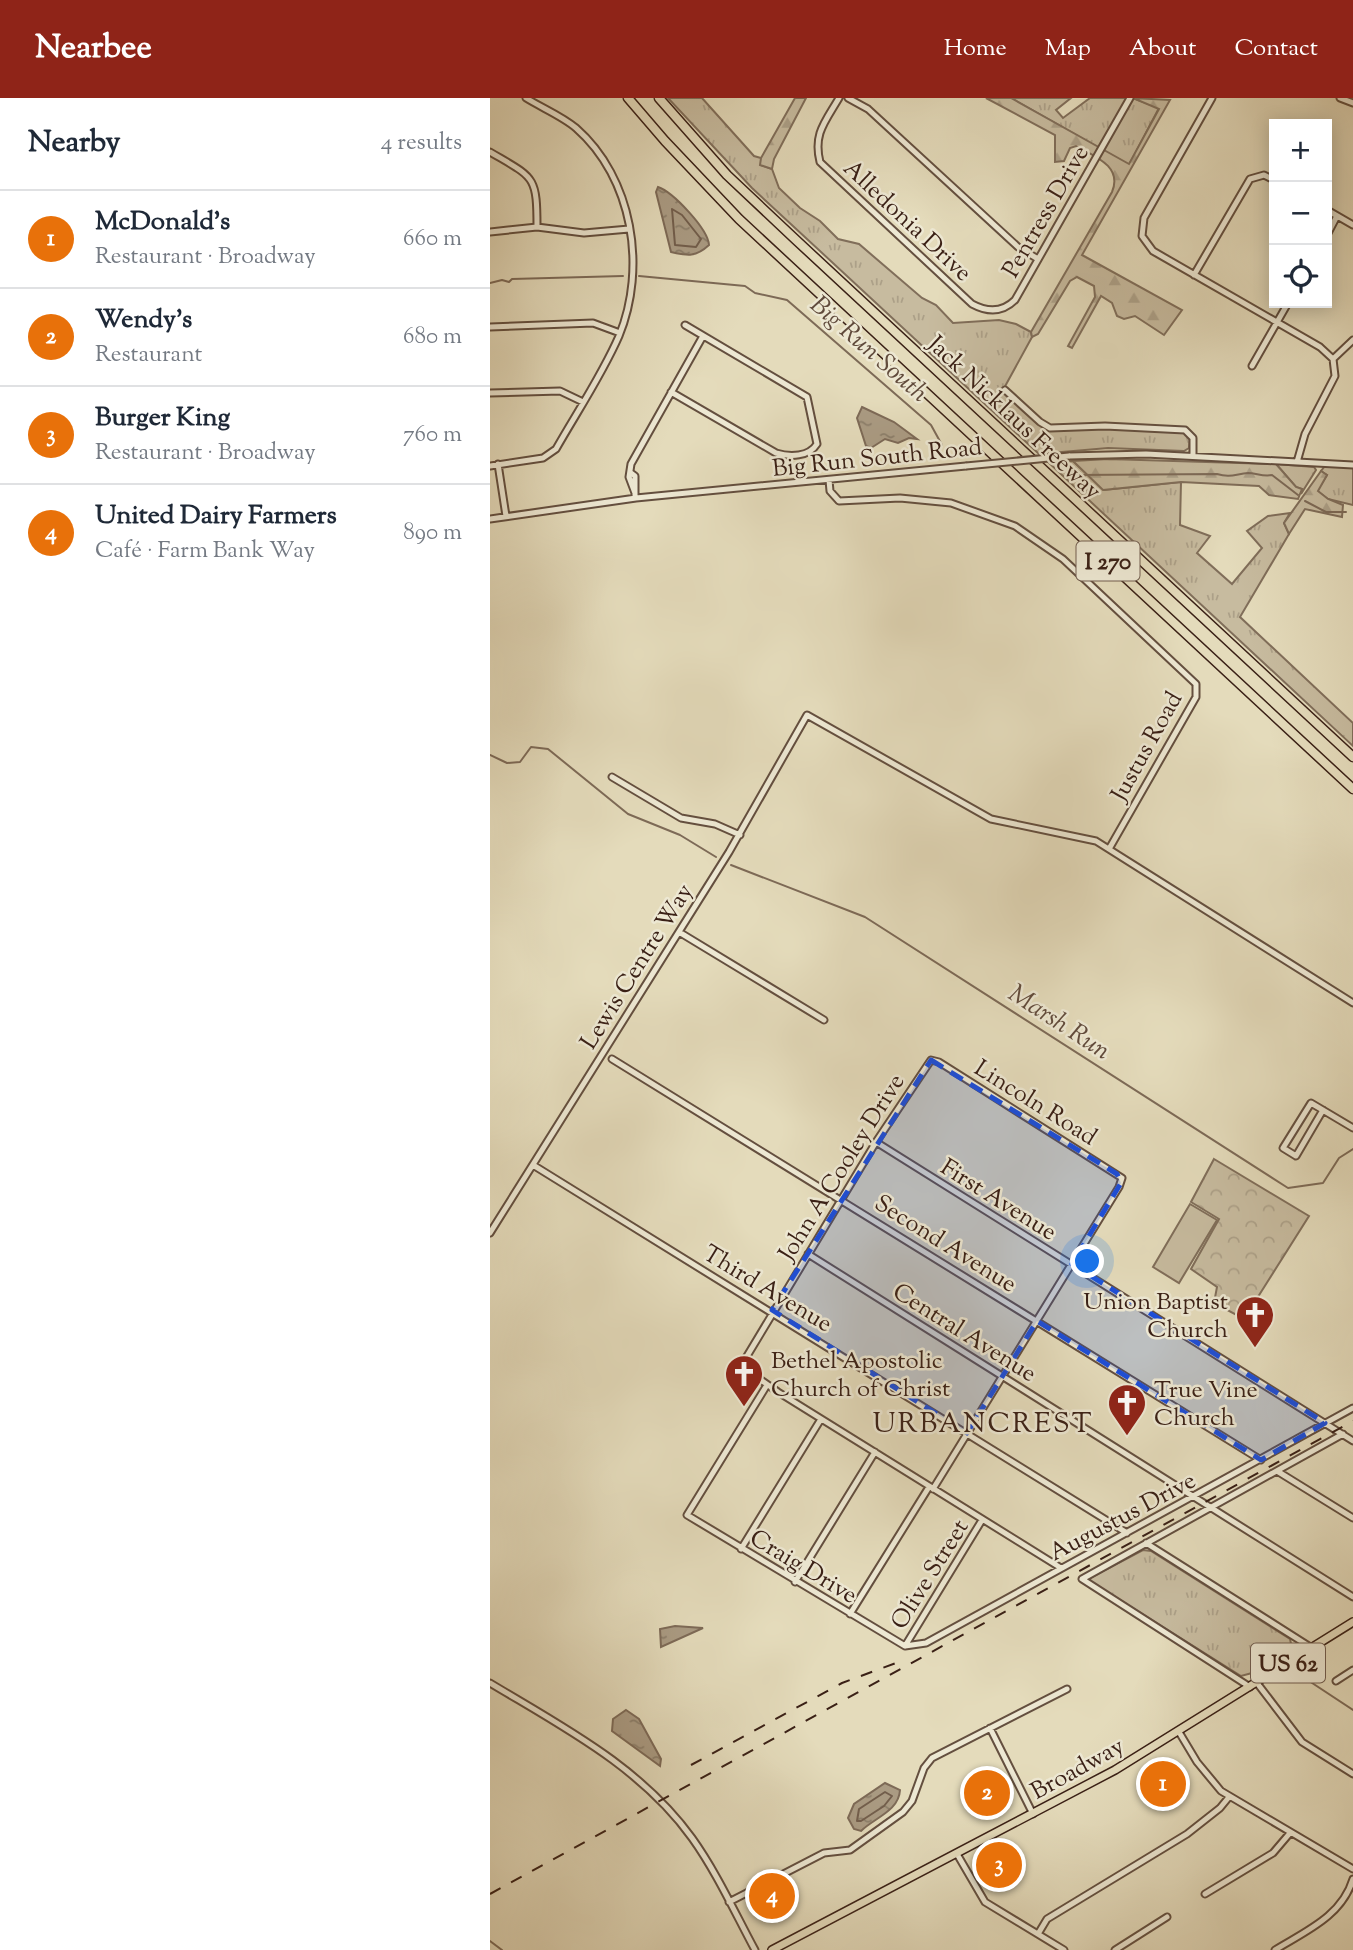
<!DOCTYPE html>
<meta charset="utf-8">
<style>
body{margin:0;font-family:"Sorts Mill Goudy",serif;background:#f6f6f7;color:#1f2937}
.controls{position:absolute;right:21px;top:21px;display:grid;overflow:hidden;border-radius:0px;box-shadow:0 4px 18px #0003}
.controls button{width:63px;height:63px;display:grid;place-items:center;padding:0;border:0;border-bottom:2px solid #e0e1e3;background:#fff;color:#1f2937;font:35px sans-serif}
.you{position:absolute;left:598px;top:1164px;width:24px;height:24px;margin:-18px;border:5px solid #fff;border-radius:50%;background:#1a73e8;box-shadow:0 0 0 10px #1a73e833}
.badge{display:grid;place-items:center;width:46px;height:46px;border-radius:50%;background:#8f2418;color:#fff;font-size:23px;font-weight:700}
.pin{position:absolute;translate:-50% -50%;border:4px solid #fff;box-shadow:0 2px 7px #0006}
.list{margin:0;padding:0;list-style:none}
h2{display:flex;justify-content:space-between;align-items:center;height:91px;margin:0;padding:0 28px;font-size:30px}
h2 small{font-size:23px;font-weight:400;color:#747a83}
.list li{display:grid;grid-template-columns:46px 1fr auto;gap:21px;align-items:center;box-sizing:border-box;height:98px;padding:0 28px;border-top:2px solid #e0e1e3}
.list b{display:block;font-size:26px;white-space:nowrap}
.list p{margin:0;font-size:23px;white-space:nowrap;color:#747a83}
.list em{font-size:23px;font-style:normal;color:#747a83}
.icon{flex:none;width:38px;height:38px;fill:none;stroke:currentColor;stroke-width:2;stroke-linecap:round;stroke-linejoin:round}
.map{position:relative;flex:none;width:863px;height:1852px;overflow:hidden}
header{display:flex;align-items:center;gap:42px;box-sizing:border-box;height:98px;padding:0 35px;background:#8f2418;color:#fff}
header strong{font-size:33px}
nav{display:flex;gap:38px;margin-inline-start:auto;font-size:24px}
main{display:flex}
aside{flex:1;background:#fff}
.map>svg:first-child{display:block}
.grass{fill:url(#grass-tufts);stroke:#806e5a;stroke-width:2}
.forest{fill:url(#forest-firs);stroke:#806e5a;stroke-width:2}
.park{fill:url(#park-crowns);stroke:#806e5a;stroke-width:2}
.pitch{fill:#c7bb9f;stroke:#806e5a;stroke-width:2}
.water{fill:url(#water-ripples);stroke:#7d6a57;stroke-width:2}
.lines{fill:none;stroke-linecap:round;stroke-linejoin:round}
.shore{stroke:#725e4c;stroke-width:2}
.stream{stroke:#7d6a57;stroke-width:2}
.minor-casing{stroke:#644f3f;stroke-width:9}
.major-casing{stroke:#3a2016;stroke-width:10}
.highway-casing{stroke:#3a2016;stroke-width:11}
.minor{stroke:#ede8d3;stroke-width:5}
.major{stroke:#e4dbbb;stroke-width:7}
.highway{stroke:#e4dbbb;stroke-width:8}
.rail{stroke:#3a2016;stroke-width:2;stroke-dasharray:12 12;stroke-linecap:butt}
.minor-bridge-casing{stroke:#644f3f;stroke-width:9;stroke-linecap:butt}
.minor-bridge{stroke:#ede8d3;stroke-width:5}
.marked{fill:#1d4ed8;fill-opacity:0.2;stroke:#1d4ed8;stroke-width:5;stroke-dasharray:14 9;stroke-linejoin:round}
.labels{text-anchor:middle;stroke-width:5;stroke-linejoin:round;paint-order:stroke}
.shield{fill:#ede8d3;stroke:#705c4f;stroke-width:2}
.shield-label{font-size:23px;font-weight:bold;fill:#3a2016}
.street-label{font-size:24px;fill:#3a2016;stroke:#ede8d3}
.poi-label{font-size:24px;fill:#3a2016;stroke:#ede8d3;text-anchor:start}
.water-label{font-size:26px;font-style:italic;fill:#614b3c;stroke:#ede8d3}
.quarter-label{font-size:28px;letter-spacing:2px;fill:#3a2016;stroke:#ede8d3}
</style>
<header>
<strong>Nearbee</strong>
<nav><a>Home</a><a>Map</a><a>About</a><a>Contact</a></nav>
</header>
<main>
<aside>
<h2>Nearby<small>4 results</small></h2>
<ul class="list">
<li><span class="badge" style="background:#e8710a">1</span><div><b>McDonald's</b><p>Restaurant · Broadway</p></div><em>660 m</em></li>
<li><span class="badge" style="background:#e8710a">2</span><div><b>Wendy's</b><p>Restaurant</p></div><em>680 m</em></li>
<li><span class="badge" style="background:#e8710a">3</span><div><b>Burger King</b><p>Restaurant · Broadway</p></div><em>760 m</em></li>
<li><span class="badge" style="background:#e8710a">4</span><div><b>United Dairy Farmers</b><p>Café · Farm Bank Way</p></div><em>890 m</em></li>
</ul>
</aside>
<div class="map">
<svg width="863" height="1852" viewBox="0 0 863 1852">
<defs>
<pattern id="grass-tufts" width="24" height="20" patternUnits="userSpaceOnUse" patternTransform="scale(1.75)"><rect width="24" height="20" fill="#c7bb9f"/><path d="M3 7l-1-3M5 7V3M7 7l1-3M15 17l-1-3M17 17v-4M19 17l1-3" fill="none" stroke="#aca088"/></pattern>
<pattern id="forest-firs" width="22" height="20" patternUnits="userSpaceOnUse" patternTransform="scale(1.75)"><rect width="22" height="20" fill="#c7bb9f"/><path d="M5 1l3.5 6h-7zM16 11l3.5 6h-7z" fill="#aca088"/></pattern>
<pattern id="park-crowns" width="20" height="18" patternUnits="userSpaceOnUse" patternTransform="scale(1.75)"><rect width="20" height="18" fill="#c7bb9f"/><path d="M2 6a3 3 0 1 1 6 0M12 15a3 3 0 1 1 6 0" fill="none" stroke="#aca088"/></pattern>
<pattern id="water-ripples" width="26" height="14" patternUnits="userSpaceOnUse" patternTransform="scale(1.75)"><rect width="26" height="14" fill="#aa9b83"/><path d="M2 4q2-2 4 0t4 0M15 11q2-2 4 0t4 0" fill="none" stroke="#8b7e6a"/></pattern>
</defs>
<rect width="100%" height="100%" fill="#e4dbbb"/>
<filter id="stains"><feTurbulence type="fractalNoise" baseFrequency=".00286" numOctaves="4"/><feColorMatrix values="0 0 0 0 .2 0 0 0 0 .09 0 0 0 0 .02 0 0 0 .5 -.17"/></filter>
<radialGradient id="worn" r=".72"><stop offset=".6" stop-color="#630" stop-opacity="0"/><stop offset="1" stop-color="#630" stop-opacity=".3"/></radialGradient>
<path class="grass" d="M178 0H212L264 58 271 60V67L282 71 289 90 310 110 330 123 348 141 369 146 432 200 446 207 463 225 509 222 526 226 541 234 542 239 513 292 562 332 628 330 693 334 700 339 699 350 694 353 618 350 549 356 262 90Z
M521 0H581L566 12 573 20 600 0H643L669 10 639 67Z
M583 363 614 392 691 384 690 427 720 438 707 455 742 486 772 450 757 433 778 418 800 415 794 425 799 436 750 519 863 625V648L558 364Z
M786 366 824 369 826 372 811 396 812 391 806 389Z
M835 368 863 369V407L838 401 827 393 837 377 831 373Z
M653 1452 661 1453 800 1541 802 1550 762 1575 751 1578 600 1483V1480Z"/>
<path class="forest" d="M305 0H316L284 61 282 71 270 67 271 60Z
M496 0H521L639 66 669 11 643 0 680 2 592 157 692 212 674 237 645 218 634 221 627 218 622 205 611 198 582 250 578 248 605 199 604 188 587 179 580 183 548 236 542 239 541 234 622 94C633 68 604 58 586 48L580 50 574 63 565 64V37Z
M618 361 786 366 806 389 812 391 808 401 779 397 769 388 691 384 613 392 583 363Z
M831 373 837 377 828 393 838 401 853 407 852 419 815 411 799 436 794 425Z"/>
<path class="park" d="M724 1061 819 1118 754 1221 724 1205 727 1189 701 1171 729 1121 701 1104Z"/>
<path class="pitch" d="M700 1106 727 1122 689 1185 663 1169Z"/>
<path class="water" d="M168 89C183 94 218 131 219 147 206 159 198 158 181 154L166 94Z
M372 309 404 324 427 341 419 340 408 345 395 341 381 350 376 348 367 320Z
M185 1528 213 1530 171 1549 170 1531Z
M136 1612 149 1621 171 1661 170 1668 122 1633 123 1621Z
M395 1685 410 1692C409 1713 384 1720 371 1733L364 1731 358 1720 364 1706Z"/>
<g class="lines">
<path class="shore" d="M182 111 192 117 211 141 206 149 185 147Z
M395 1694 402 1698 394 1708 371 1723H367L369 1711Z"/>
<path class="stream" d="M149 178 255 188 265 195 297 202 441 327 452 347
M0 185 12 182 19 184 22 181 133 178
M587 377 727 376C740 380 746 376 758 375 766 375 773 379 782 377L808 397
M815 403 836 414H856
M0 657 17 665 30 664 41 649 58 651 138 716 190 737 226 759
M241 767 375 819 798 1090 833 1085 849 1060 863 1051
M810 1577 863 1612
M0 1843 12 1852"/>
<defs>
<path id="minor" d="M349 0C335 24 323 36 330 64L482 206C497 214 512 215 525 202L640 0
M358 0 378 11 528 149 548 161
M722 0 654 120 652 138 663 153 830 249 843 261 845 278 815 336 807 364
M850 0 863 5
M0 54C44 80 47 77 47 129
M837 112 863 127
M0 134 47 129 94 135 139 131
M837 137 847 118
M704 177 760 81 774 77 784 82
M0 229 103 225 130 235
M843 261 863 242
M762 268 798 205
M515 292 550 324 560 330 615 328 695 332 703 340V358
M181 294 286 355C300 359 319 359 327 346L317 299 195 227
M0 295 70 293 93 304
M579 358 656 356 863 367
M8 366 16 418
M0 368 53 360 66 351C87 314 112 277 129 238 157 170 143 80 86 30 72 18 52 10 36 0
M141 375 145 378V397
M339 382 340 393 349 403 410 400 461 405 525 428 573 461 706 586V599L619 751
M145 395 139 379 141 366 213 238
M0 421 146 400 476 368
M122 679 191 720 225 726 250 737
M189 834 334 922
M122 961 771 1362
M833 1012 806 1058 793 1050 821 1005 863 1030
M386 1044 863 1343
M43 1067 637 1435
M0 1135 239 754 317 617 501 721 606 743 863 905
M318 1156 863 1499
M277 1287 197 1417 415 1548
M787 1373 863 1420
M443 1391 629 1089 632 1080 449 964 441 962 386 1044 251 1268 288 1294 571 1470
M656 1445 822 1550
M251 1451 331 1321
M305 1484 385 1354
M360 1516 439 1389
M415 1548 436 1545 863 1310
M415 1548 492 1422
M846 1583 863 1572
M0 1585C73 1629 151 1669 202 1740 227 1775 245 1815 265 1852
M767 1585 812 1644 863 1676
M760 1589 592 1481 853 1336
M500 1630 543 1716
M689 1634 707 1664 731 1693 863 1771
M467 1756 495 1804 574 1852
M715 1796 783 1755 800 1735
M239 1804 334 1755 360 1752 413 1714 422 1703 434 1670 442 1660 577 1591
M548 1836 557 1821 697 1736 730 1710 739 1699
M625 1852 677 1819
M785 1852C816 1833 852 1818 863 1781"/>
<path id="major" d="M282 1852 625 1672 863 1524"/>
<path id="highway" d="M138 0 175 43 249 121 863 691
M169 0 237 77 306 142 863 659"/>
</defs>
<use href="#minor" class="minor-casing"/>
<use href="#major" class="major-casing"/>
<use href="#highway" class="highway-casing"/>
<use href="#minor" class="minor"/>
<use href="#major" class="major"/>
<use href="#highway" class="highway"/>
<path class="rail" d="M201 1667 352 1585 414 1562
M0 1796 863 1323"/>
<defs>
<path id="minor-bridge" d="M476 368 579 358"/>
</defs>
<use href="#minor-bridge" class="minor-bridge-casing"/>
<use href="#minor-bridge" class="minor-bridge"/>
</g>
<path class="marked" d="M441 962 627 1076 631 1085 582 1166 835 1325 771 1362 547 1223 477 1335 282 1212Z"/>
<defs>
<symbol id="church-pin" viewBox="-11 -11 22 30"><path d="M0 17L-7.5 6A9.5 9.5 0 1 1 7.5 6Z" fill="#8f2418" stroke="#ede8d3"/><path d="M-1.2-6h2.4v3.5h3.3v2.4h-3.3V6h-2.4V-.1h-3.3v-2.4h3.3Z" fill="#fff"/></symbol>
</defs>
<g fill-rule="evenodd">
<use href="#church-pin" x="743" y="1195" width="44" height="60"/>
<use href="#church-pin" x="232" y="1254" width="44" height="60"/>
<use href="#church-pin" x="615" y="1283" width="44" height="60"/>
</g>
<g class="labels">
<g class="shield">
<rect x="586.5" y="443.5" width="63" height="39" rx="5"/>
<rect x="761" y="1545.5" width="74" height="39" rx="5"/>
</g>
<g class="shield-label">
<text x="618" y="471">I 270</text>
<text x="798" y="1573">US 62</text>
</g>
<g class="street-label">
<text transform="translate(555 113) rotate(-60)" y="8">Pentress Drive</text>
<text transform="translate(418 122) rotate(43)" y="8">Alledonia Drive</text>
<text transform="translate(525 319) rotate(43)" y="8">Jack Nicklaus Freeway</text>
<text transform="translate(387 359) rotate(-6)" y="8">Big Run South Road</text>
<text transform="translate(656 648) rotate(-61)" y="8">Justus Road</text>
<text transform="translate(146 868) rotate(-58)" y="8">Lewis Centre Way</text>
<text transform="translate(546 1004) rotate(32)" y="8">Lincoln Road</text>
<text transform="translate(351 1069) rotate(-58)" y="8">John A Cooley Drive</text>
<text transform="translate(509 1101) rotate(32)" y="8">First Avenue</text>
<text transform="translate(456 1145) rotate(32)" y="8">Second Avenue</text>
<text transform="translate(278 1190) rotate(31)" y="8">Third Avenue</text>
<text transform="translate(475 1234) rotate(32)" y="8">Central Avenue</text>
<text transform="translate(632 1418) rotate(-28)" y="8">Augustus Drive</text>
<text transform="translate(314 1468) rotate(31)" y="8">Craig Drive</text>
<text transform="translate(439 1476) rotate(-58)" y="8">Olive Street</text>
<text transform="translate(587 1670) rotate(-29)" y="8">Broadway</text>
</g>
<g class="poi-label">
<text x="738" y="1211" text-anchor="end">Union Baptist<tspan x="738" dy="28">Church</tspan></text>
<text x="281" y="1270">Bethel Apostolic<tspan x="281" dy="28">Church of Christ</tspan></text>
<text x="664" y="1299">True Vine<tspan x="664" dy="28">Church</tspan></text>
</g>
<g class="water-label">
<text transform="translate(380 250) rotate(41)" y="9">Big Run South</text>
<text transform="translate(570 923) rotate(33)" y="9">Marsh Run</text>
</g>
<g class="quarter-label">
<text x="493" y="1334">URBANCREST</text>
</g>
</g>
<rect width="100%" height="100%" filter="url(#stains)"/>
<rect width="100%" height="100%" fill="url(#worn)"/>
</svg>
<div class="controls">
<button>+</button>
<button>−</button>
<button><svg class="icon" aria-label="locate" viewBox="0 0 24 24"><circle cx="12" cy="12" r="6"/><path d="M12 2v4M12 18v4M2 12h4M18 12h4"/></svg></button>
</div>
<div class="you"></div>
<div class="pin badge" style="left:673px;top:1686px;background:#e8710a">1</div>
<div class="pin badge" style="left:497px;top:1695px;background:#e8710a">2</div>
<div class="pin badge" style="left:509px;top:1767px;background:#e8710a">3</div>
<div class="pin badge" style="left:282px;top:1798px;background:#e8710a">4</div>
</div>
</main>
